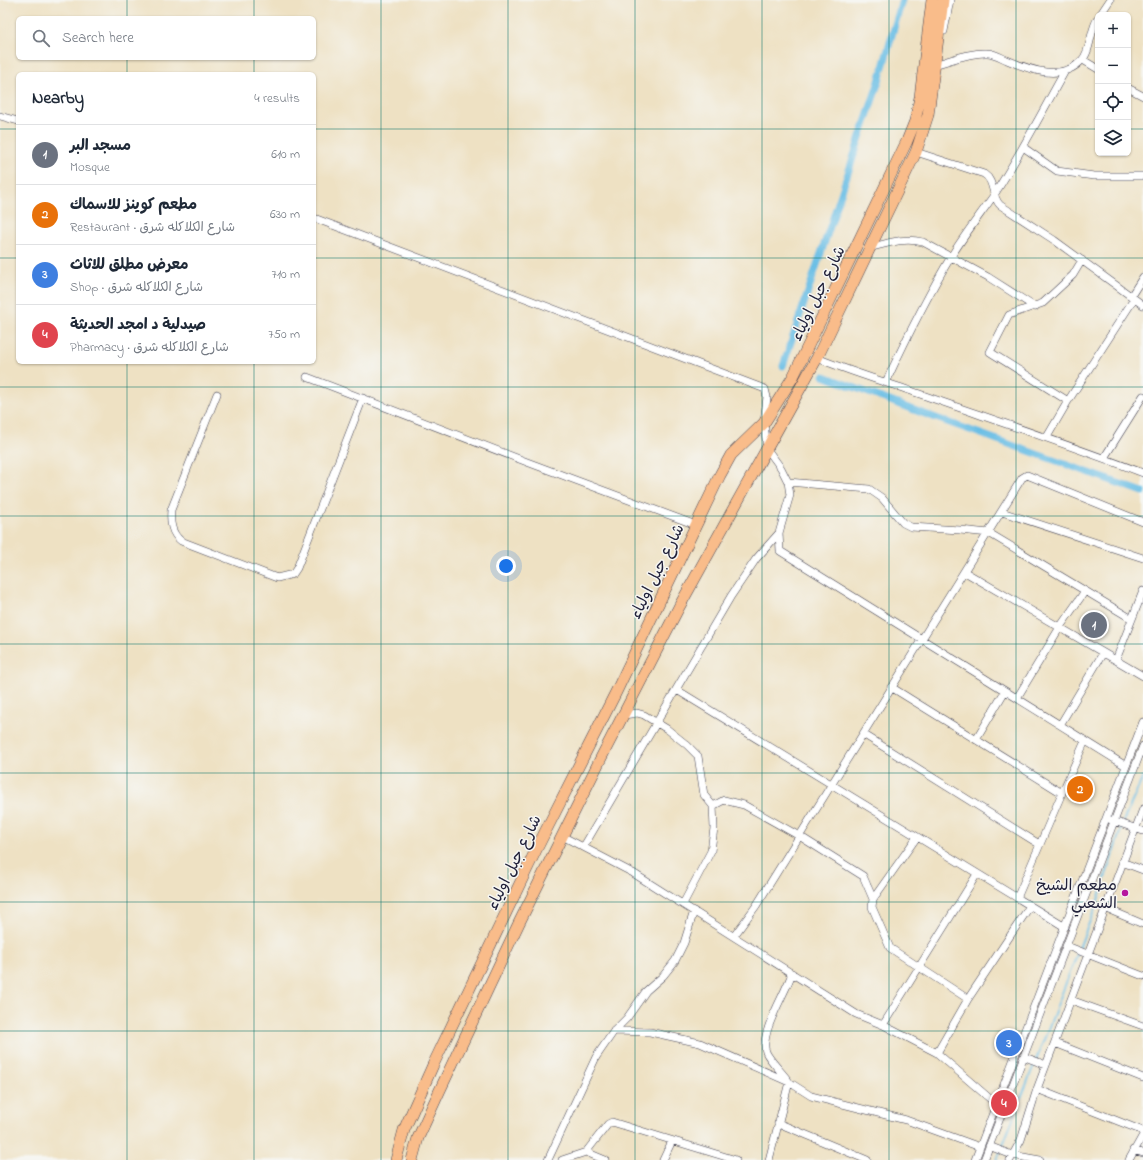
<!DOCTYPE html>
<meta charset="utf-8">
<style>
body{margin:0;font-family:"Indie Flower","Playpen Sans Arabic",sans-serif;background:#f2f2f3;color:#1f2937}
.controls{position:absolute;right:12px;top:12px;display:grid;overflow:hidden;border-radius:6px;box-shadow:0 1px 3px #0004}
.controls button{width:36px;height:36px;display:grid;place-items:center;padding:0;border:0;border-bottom:1px solid #e0e1e3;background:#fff;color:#1f2937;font:20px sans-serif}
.you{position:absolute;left:506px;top:566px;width:14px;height:14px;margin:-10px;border:3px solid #fff;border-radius:50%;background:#1a73e8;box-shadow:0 0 0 6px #1a73e833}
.badge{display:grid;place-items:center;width:26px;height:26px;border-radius:50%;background:#b5179e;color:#fff;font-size:13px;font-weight:700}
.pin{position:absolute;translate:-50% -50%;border:2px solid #fff;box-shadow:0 1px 4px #0006}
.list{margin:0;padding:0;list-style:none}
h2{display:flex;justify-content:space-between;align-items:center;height:52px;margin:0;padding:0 16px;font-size:17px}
h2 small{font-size:13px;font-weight:400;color:#747a83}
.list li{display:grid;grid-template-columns:26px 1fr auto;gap:12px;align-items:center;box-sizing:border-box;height:60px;padding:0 16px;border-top:1px solid #e0e1e3}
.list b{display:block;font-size:15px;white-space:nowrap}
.list p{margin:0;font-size:13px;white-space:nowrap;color:#747a83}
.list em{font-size:13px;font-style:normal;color:#747a83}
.icon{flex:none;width:22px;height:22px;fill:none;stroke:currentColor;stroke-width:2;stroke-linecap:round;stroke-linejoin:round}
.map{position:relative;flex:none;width:1143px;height:1160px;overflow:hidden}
.search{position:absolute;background:#fff;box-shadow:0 1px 3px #0004;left:16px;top:16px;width:300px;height:44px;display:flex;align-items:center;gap:10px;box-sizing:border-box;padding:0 14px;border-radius:6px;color:#747a83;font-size:15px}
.panel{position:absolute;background:#fff;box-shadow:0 1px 3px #0004;left:16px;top:72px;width:300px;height:292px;border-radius:6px}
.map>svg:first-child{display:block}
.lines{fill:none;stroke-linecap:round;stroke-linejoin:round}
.stream{stroke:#69bee5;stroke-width:2}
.canal{stroke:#69bee5;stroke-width:7}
.minor-casing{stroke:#413f4f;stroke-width:8}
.highway-casing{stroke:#413f4f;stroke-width:12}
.minor{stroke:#fff;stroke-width:7}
.highway{stroke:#f9bc8a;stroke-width:11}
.grid{fill:none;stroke:#0f766e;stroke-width:1;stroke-opacity:0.55}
.poi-dot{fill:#b5179e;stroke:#f6f6f2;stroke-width:1.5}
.labels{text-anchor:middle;stroke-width:3;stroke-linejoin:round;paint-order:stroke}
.street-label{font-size:16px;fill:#22223b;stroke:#f6f6f2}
.poi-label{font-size:16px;fill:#22223b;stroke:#f6f6f2;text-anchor:end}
</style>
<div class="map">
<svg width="1143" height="1160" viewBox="0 0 1143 1160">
<rect width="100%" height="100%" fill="#f6f6f2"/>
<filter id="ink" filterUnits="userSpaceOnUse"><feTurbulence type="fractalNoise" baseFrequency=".025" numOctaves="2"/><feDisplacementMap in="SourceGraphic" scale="8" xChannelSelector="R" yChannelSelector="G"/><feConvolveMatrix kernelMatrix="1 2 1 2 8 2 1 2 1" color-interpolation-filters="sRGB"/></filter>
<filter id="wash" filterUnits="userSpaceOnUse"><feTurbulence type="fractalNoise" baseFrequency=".012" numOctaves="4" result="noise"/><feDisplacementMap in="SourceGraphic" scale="16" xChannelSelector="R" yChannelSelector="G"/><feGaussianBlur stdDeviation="0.9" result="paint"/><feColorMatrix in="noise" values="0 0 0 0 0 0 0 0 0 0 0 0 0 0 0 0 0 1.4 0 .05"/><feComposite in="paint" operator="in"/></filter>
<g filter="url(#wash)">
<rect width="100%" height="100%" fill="#eee1c3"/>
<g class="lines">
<path class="stream" d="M1123 822 1143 777
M1079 948 1096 906 1122 826
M997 1160 1078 952"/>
<path class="canal" d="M783 366 879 81 902 0
M824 376 911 409 1143 492"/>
</g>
</g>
<g filter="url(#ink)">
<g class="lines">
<defs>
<path id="minor" d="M1100 15 1110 0
M944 31 950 0
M1083 60 1098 69
M937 64C952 60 971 52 987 53 994 53 1002 58 1007 60 1030 70 1062 82 1082 60 1091 51 1090 29 1098 18
M1128 88 1143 96
M0 116 18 121
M1023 147 1057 171 1094 176H1143
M916 152 984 174C995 181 991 196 1000 205L1054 240 1143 305
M314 218 765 389 767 397 764 423 767 449 781 468 788 482 790 495 779 533 780 551 1126 766
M869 248C888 243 904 237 923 242L988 277 1035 307
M1131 296 1143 277
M817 358C849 371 881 381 914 392 991 419 1067 444 1143 473
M307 377 527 462 696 525
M886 382C906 339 927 296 952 255 965 234 980 215 994 195 1020 155 1042 112 1065 71
M217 394 171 510C170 522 171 533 181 541L277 578 293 574 297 568 363 398
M1068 401 990 352 1009 315 1043 303 1073 275 1082 260
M1047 437 1068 401 1134 299
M1104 458 1143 396
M788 482 869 489 882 498 903 523 911 527 960 530 989 533 1132 619
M1002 512 1143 558
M965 572 1143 676
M1116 660 1143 591
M891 687 1062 793 1017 898
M677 690 1065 927
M1017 698 1060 627 1085 591
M624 715 637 713 644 715 667 729 687 745 698 756 704 795 713 806 714 828 711 851 683 904
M1060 725 1103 653
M863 734 1039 844
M976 740 1005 691
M1062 793 1085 741
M713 806 724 800 744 805 801 837 863 876 873 899
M1111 820 1143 831
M562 836 633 873 856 1014 883 1025 937 1053 996 1104
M917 837 873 899 872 907 890 948 968 999
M584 846 731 596 756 559 779 533
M1122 862 1143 870
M1105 908 1143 924
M734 936 756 906 1022 478 1027 475 1143 522
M1067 946 1143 976
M1071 1000 1143 1026
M883 1025 977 874
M614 1031 650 1032 700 1043 789 1082 811 1096 906 1120 980 1147
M1055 1043 1143 1078
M937 1053 968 999 1030 906
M1025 1057 1046 1065
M1037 1089 1143 1131
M778 1123 867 1160
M989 1146 1012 1155 1040 1160
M1133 1150 1143 1153
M586 1152 608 1124 612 1122 736 1160
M548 1160 596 1057 614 1031 627 1018 646 991 663 976 675 961 684 943 694 911
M562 1160 586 1152 605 1160
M663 1160 672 1141
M769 1160 789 1082C784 1074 769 1060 766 1052 759 1033 786 993 792 973
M975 1160 1143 722
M984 1160 1143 746
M1010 1160 1021 1140 1037 1089 1143 809
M1129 1160 1143 1135"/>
<path id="highway" d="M396 1160 404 1130 433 1065 536 850 616 692 720 475 731 455 764 423 793 377 907 141 915 121 920 97 932 0
M412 1160 418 1138 440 1090 519 923 602 756 679 607 817 358 916 152 928 115 943 0"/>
</defs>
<use href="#minor" class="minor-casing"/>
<use href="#highway" class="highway-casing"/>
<use href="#minor" class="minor"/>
<use href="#highway" class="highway"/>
</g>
</g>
<path class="grid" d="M127 0V18M254 0V18M381 0V1160M508 0V1160M635 0V1160M762 0V1160M889 0V1160M1016 0V1160M127 58V74M254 58V74M0 129H18M314 129H1098M1128 129H1143M0 258H18M314 258H1143M127 362V1160M254 362V1160M0 387H1143M0 516H1143M0 644H1143M0 773H1143M0 902H1143M0 1031H1143"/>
<circle class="poi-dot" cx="1125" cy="893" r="4"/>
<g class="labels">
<g class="street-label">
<text transform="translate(817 293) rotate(-64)" y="6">شارع جبل اولياء</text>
<text transform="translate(656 571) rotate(-64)" y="6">شارع جبل اولياء</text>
<text transform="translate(513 862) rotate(-64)" y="6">شارع جبل اولياء</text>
</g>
<g class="poi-label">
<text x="1117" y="890">مطعم الشيخ<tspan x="1117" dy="18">الشعبي</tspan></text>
</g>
</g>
</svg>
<div class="controls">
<button>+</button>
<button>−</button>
<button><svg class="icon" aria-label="locate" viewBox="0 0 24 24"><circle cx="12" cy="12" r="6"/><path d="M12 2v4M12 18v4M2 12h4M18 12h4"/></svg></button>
<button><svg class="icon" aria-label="layers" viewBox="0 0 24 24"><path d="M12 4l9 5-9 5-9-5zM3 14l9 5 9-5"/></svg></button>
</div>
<div class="you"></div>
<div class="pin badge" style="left:1094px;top:625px;background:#6b7280">1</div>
<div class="pin badge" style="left:1080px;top:789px;background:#e8710a">2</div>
<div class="pin badge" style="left:1009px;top:1043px;background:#3f7fe0">3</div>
<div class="pin badge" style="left:1004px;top:1103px;background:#e0444e">4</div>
<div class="search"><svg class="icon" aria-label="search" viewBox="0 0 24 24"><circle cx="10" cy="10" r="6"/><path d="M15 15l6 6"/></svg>Search here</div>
<section class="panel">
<h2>Nearby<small>4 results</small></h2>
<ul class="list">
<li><span class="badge" style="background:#6b7280">1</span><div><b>مسجد البر</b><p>Mosque</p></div><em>610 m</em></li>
<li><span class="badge" style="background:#e8710a">2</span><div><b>مطعم كوينز للاسماك</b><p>Restaurant · شارع الكلاكله شرق</p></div><em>630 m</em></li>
<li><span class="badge" style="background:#3f7fe0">3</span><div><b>معرض مطلق للاثاث</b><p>Shop · شارع الكلاكله شرق</p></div><em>710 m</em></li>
<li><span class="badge" style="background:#e0444e">4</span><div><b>صيدلية د امجد الحديثة</b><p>Pharmacy · شارع الكلاكله شرق</p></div><em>750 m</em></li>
</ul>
</section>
</div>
